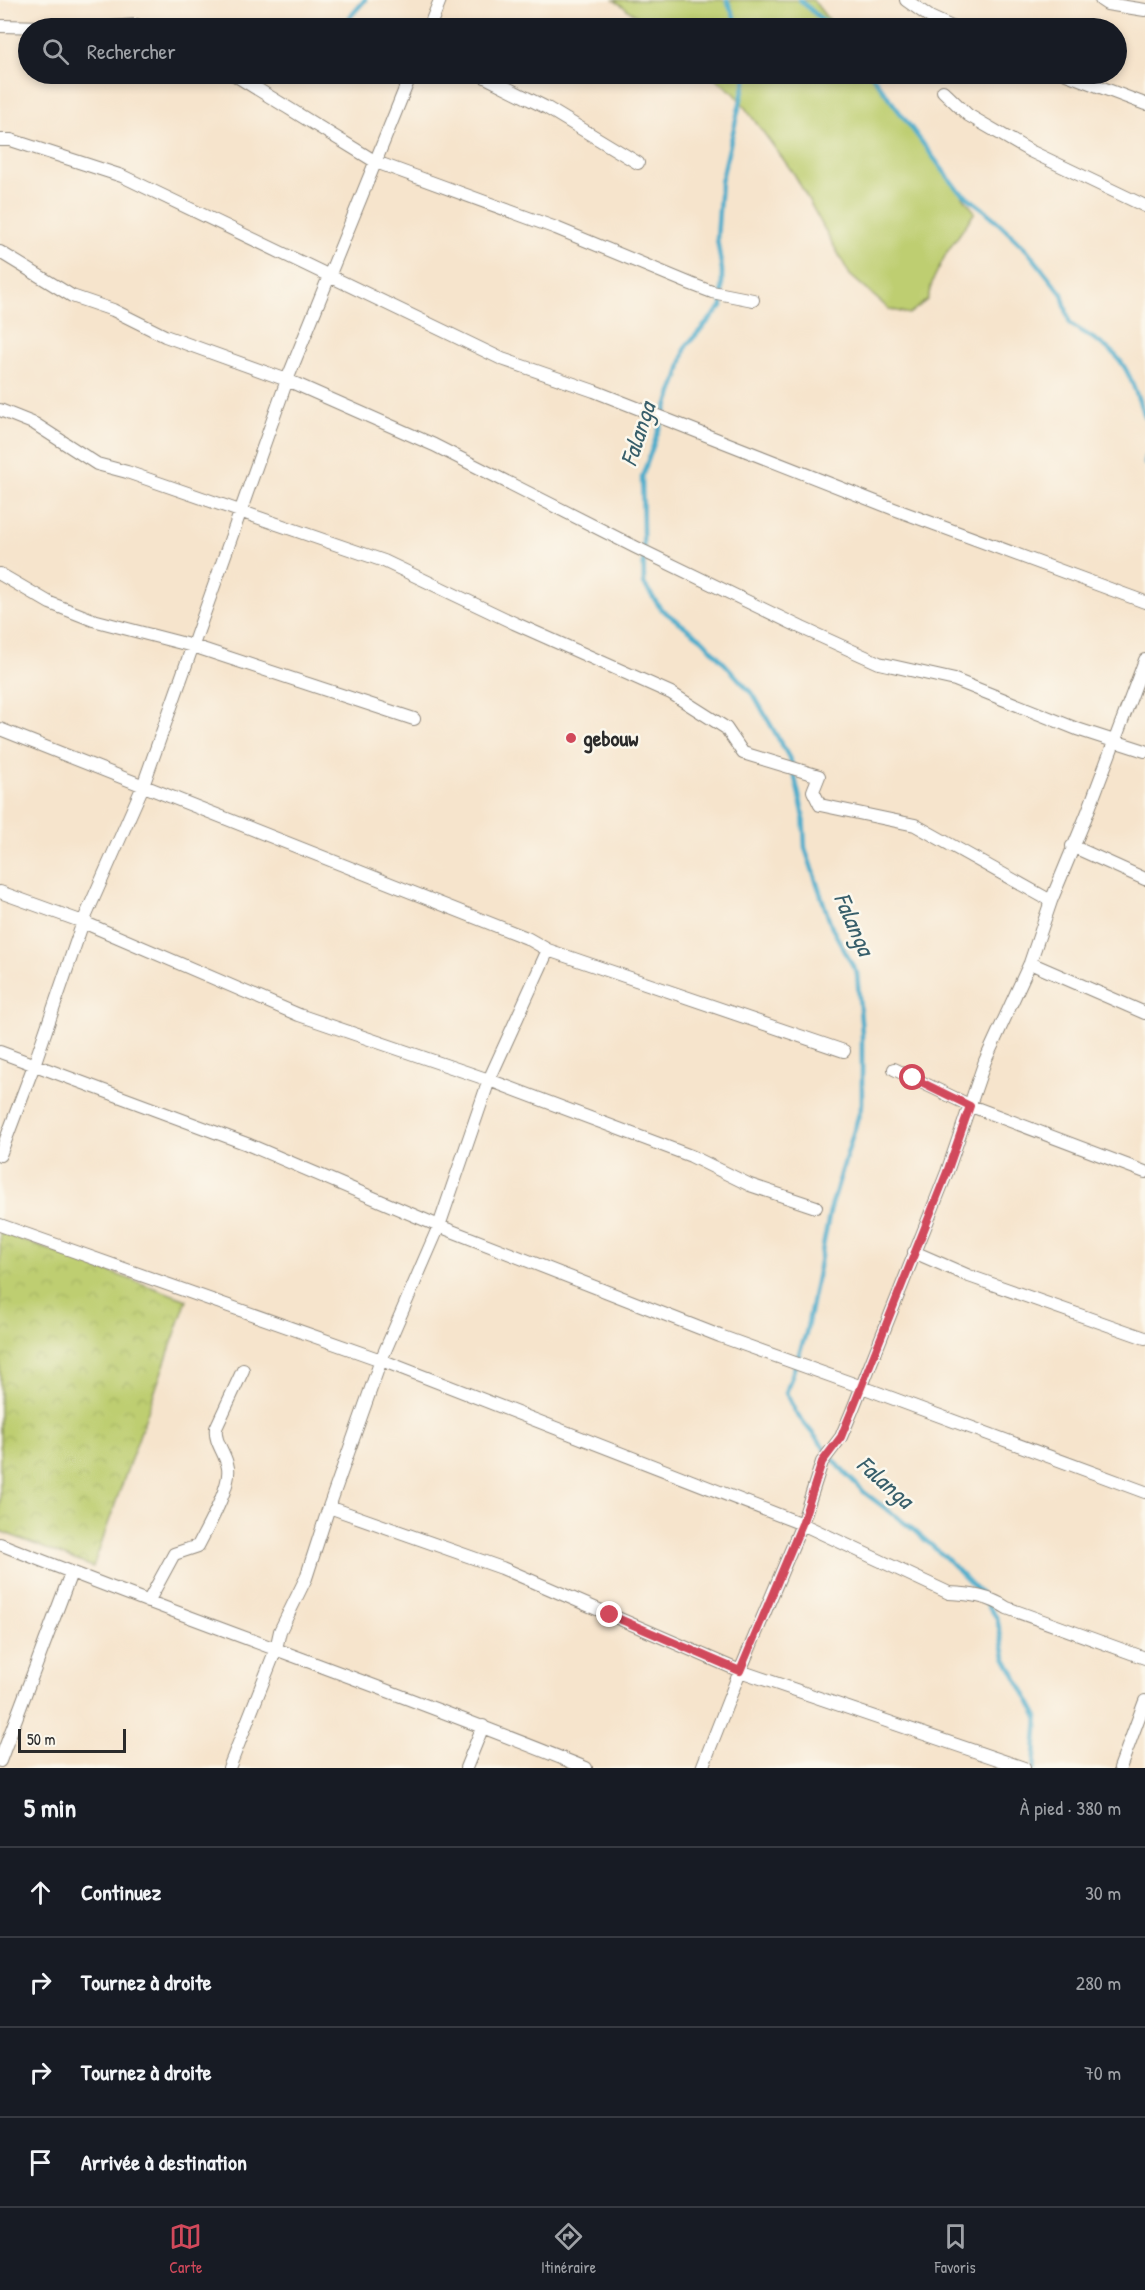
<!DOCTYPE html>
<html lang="fr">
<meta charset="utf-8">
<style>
body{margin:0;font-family:"Patrick Hand",sans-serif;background:#242831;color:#f1f3f6}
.scale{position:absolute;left:18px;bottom:15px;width:108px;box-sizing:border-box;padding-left:6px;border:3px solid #2b2b2b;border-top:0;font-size:16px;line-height:21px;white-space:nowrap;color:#2b2b2b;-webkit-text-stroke:4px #fbf7ec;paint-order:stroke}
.stop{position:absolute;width:18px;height:18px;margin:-14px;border:4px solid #d1495b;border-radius:50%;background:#fff}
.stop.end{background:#d1495b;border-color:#fff;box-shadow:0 2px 6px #0008}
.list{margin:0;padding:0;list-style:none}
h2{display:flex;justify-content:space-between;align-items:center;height:78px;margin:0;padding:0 24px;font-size:26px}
h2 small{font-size:20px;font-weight:400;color:#9ea1a6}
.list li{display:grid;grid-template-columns:39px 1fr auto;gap:18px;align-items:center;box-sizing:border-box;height:90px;padding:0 24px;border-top:2px solid #363941}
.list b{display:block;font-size:22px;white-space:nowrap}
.list em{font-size:20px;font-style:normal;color:#9ea1a6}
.icon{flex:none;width:33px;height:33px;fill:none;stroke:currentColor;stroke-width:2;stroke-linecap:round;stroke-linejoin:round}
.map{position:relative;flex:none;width:1145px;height:1768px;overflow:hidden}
.search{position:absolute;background:#171b24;box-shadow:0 3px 9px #0003;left:18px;right:18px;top:18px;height:66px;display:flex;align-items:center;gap:15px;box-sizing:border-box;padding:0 21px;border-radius:33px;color:#9ea1a6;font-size:22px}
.sheet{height:438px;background:#171b24}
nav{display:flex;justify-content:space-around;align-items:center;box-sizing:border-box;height:84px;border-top:2px solid #363941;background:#171b24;font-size:16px;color:#9ea1a6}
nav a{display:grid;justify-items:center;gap:3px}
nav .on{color:#d1495b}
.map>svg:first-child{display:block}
.grass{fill:#bece71;stroke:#747c4e;stroke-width:1.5}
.park{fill:url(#park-crowns);stroke:#747c4e;stroke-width:1.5}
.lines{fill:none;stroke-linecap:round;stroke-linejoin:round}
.stream{stroke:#4caccb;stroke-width:4.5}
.minor-casing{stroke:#90887c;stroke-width:14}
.minor{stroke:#fff;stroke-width:12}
.route{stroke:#d1495b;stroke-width:8}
.poi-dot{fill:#d1495b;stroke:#fbf7ec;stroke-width:2}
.labels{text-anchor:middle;stroke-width:5;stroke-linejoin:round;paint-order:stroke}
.poi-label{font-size:22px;font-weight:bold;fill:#2b2b2b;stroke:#fbf7ec;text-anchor:start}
.water-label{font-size:24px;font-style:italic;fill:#385f6b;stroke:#fbf7ec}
</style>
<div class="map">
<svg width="1145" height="1768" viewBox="0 0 1145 1768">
<defs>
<pattern id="park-crowns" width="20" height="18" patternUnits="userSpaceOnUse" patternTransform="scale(1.5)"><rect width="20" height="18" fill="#bece71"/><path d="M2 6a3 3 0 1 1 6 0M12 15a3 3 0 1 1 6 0" fill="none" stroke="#a3b162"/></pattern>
</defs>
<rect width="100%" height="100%" fill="#fbf7ec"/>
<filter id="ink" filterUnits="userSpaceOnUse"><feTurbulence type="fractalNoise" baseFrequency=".0167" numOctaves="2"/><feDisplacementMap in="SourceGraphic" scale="12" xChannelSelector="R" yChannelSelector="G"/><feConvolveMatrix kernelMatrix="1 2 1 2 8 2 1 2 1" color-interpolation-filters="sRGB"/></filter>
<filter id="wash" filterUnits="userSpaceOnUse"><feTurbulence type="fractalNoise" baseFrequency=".008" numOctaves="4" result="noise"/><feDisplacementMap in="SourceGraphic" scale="24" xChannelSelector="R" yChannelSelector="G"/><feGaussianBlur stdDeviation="1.35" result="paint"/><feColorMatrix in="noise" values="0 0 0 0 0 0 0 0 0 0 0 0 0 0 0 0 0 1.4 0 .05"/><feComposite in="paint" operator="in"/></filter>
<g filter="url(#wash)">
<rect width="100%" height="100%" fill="#f6e4cc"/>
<path class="grass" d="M614 0H813L835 28H654Z
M710 74H869L975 212 947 252 933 280 927 300 909 314 889 309 850 275 794 174 735 94Z"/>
<path class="park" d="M0 1232 187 1300 93 1567 0 1531Z"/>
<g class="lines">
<path class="stream" d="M727 0 739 28
M800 0 831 28
M350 17 365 0
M747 74 721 182 717 239 722 270V306L686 346 678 376 642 477 644 584 661 609 703 640 755 697 791 761 803 812 805 848 832 928 857 973 862 1033V1104L830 1211 806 1333 786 1393 796 1413 843 1471 865 1493 910 1527 945 1557 981 1594
M871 74 957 189 986 211 1027 250 1062 294 1070 324C1085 334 1104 343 1117 357 1131 372 1137 398 1145 417
M1145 457V464
M985 1601 997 1618 1005 1657 1038 1717 1034 1768"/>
</g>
</g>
<g filter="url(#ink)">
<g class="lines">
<defs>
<path id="minor" d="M906 0 930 17 954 28
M1101 0 1107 4 1145 10
M0 26 92 28
M96 28 136 25 146 28
M429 28 440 0
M233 74 376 162 556 228 691 284 712 292 753 300
M479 74 547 108 638 163
M1066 74 1145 104
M943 91 968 115 1030 151 1145 206
M0 140H11L122 176 502 359 594 391 894 509 1145 602
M0 252 72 296 113 310 165 336 287 380 434 445 635 547 802 628 879 663 955 680 1077 729 1145 751
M0 410 35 424 97 464 127 472 384 561 514 623 671 693 726 728 743 753 819 776 813 791 820 805 915 825 1051 901
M0 574 50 603 93 620 193 646 414 719
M0 729 527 938 548 950 844 1051
M1072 846 1145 879
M0 892 83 922 299 1015 489 1080 691 1156 750 1185 816 1207
M1030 963 1145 1013
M0 1052 247 1144 439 1226 720 1336 862 1387 1145 1492
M894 1069 971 1106 1145 1172
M0 1155 34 1065 83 922 143 786 287 380 411 74
M0 1225 381 1360 802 1524 949 1593C970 1594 989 1596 1007 1608L1145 1658
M914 1252 969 1276 1145 1338
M329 1507 502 1568 740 1671 1024 1768
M0 1544C194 1622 392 1689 586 1768
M148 1602 174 1554 198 1546C207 1528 231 1487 228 1468 226 1453 214 1443 216 1428L243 1370
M0 1761 71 1573
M229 1768 276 1649 280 1631 306 1578 329 1507 381 1360 439 1226 489 1080 548 950
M466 1768 483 1726
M702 1768 740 1671 802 1524 822 1462 841 1437 852 1411 947 1172 985 1061 1030 963 1051 901 1087 814 1145 660
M1120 1768 1145 1701"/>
</defs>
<use href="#minor" class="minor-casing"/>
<use href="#minor" class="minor"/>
</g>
</g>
<g class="lines" filter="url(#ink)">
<path class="route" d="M610 1615 740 1671 802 1524 822 1462 841 1437 852 1410 947 1172 970 1106 913 1078"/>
</g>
<circle class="poi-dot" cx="571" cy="738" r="6"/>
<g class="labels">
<g class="poi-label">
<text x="583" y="746">gebouw</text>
</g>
<g class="water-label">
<text transform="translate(638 434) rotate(-72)" y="8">Falanga</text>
<text transform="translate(854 924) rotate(66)" y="8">Falanga</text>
<text transform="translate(885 1482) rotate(41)" y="8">Falanga</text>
</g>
</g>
</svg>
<div class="scale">50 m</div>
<div class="stop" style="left:913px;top:1078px"></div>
<div class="stop end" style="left:610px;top:1615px"></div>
<div class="search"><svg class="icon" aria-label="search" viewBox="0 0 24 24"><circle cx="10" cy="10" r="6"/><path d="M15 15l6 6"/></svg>Rechercher</div>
</div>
<section class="sheet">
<h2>5 min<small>À pied · 380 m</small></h2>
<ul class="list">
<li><svg class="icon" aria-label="ahead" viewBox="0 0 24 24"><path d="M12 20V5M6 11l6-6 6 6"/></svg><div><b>Continuez</b></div><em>30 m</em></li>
<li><svg class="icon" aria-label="right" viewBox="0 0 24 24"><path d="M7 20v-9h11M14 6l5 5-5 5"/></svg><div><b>Tournez à droite</b></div><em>280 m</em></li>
<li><svg class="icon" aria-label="right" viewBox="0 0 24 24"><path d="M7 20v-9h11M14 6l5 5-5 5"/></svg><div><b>Tournez à droite</b></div><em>70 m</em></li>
<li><svg class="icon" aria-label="arrive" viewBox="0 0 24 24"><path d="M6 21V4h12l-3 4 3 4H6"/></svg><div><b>Arrivée à destination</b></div></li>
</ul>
</section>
<nav>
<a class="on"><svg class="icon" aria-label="map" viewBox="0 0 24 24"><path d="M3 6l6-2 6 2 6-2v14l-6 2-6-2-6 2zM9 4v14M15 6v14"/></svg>Carte</a>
<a><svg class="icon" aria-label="directions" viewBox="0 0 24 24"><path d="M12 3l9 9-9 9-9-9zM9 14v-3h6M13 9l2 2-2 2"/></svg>Itinéraire</a>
<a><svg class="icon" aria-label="saved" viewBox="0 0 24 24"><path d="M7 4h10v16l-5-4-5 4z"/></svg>Favoris</a>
</nav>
